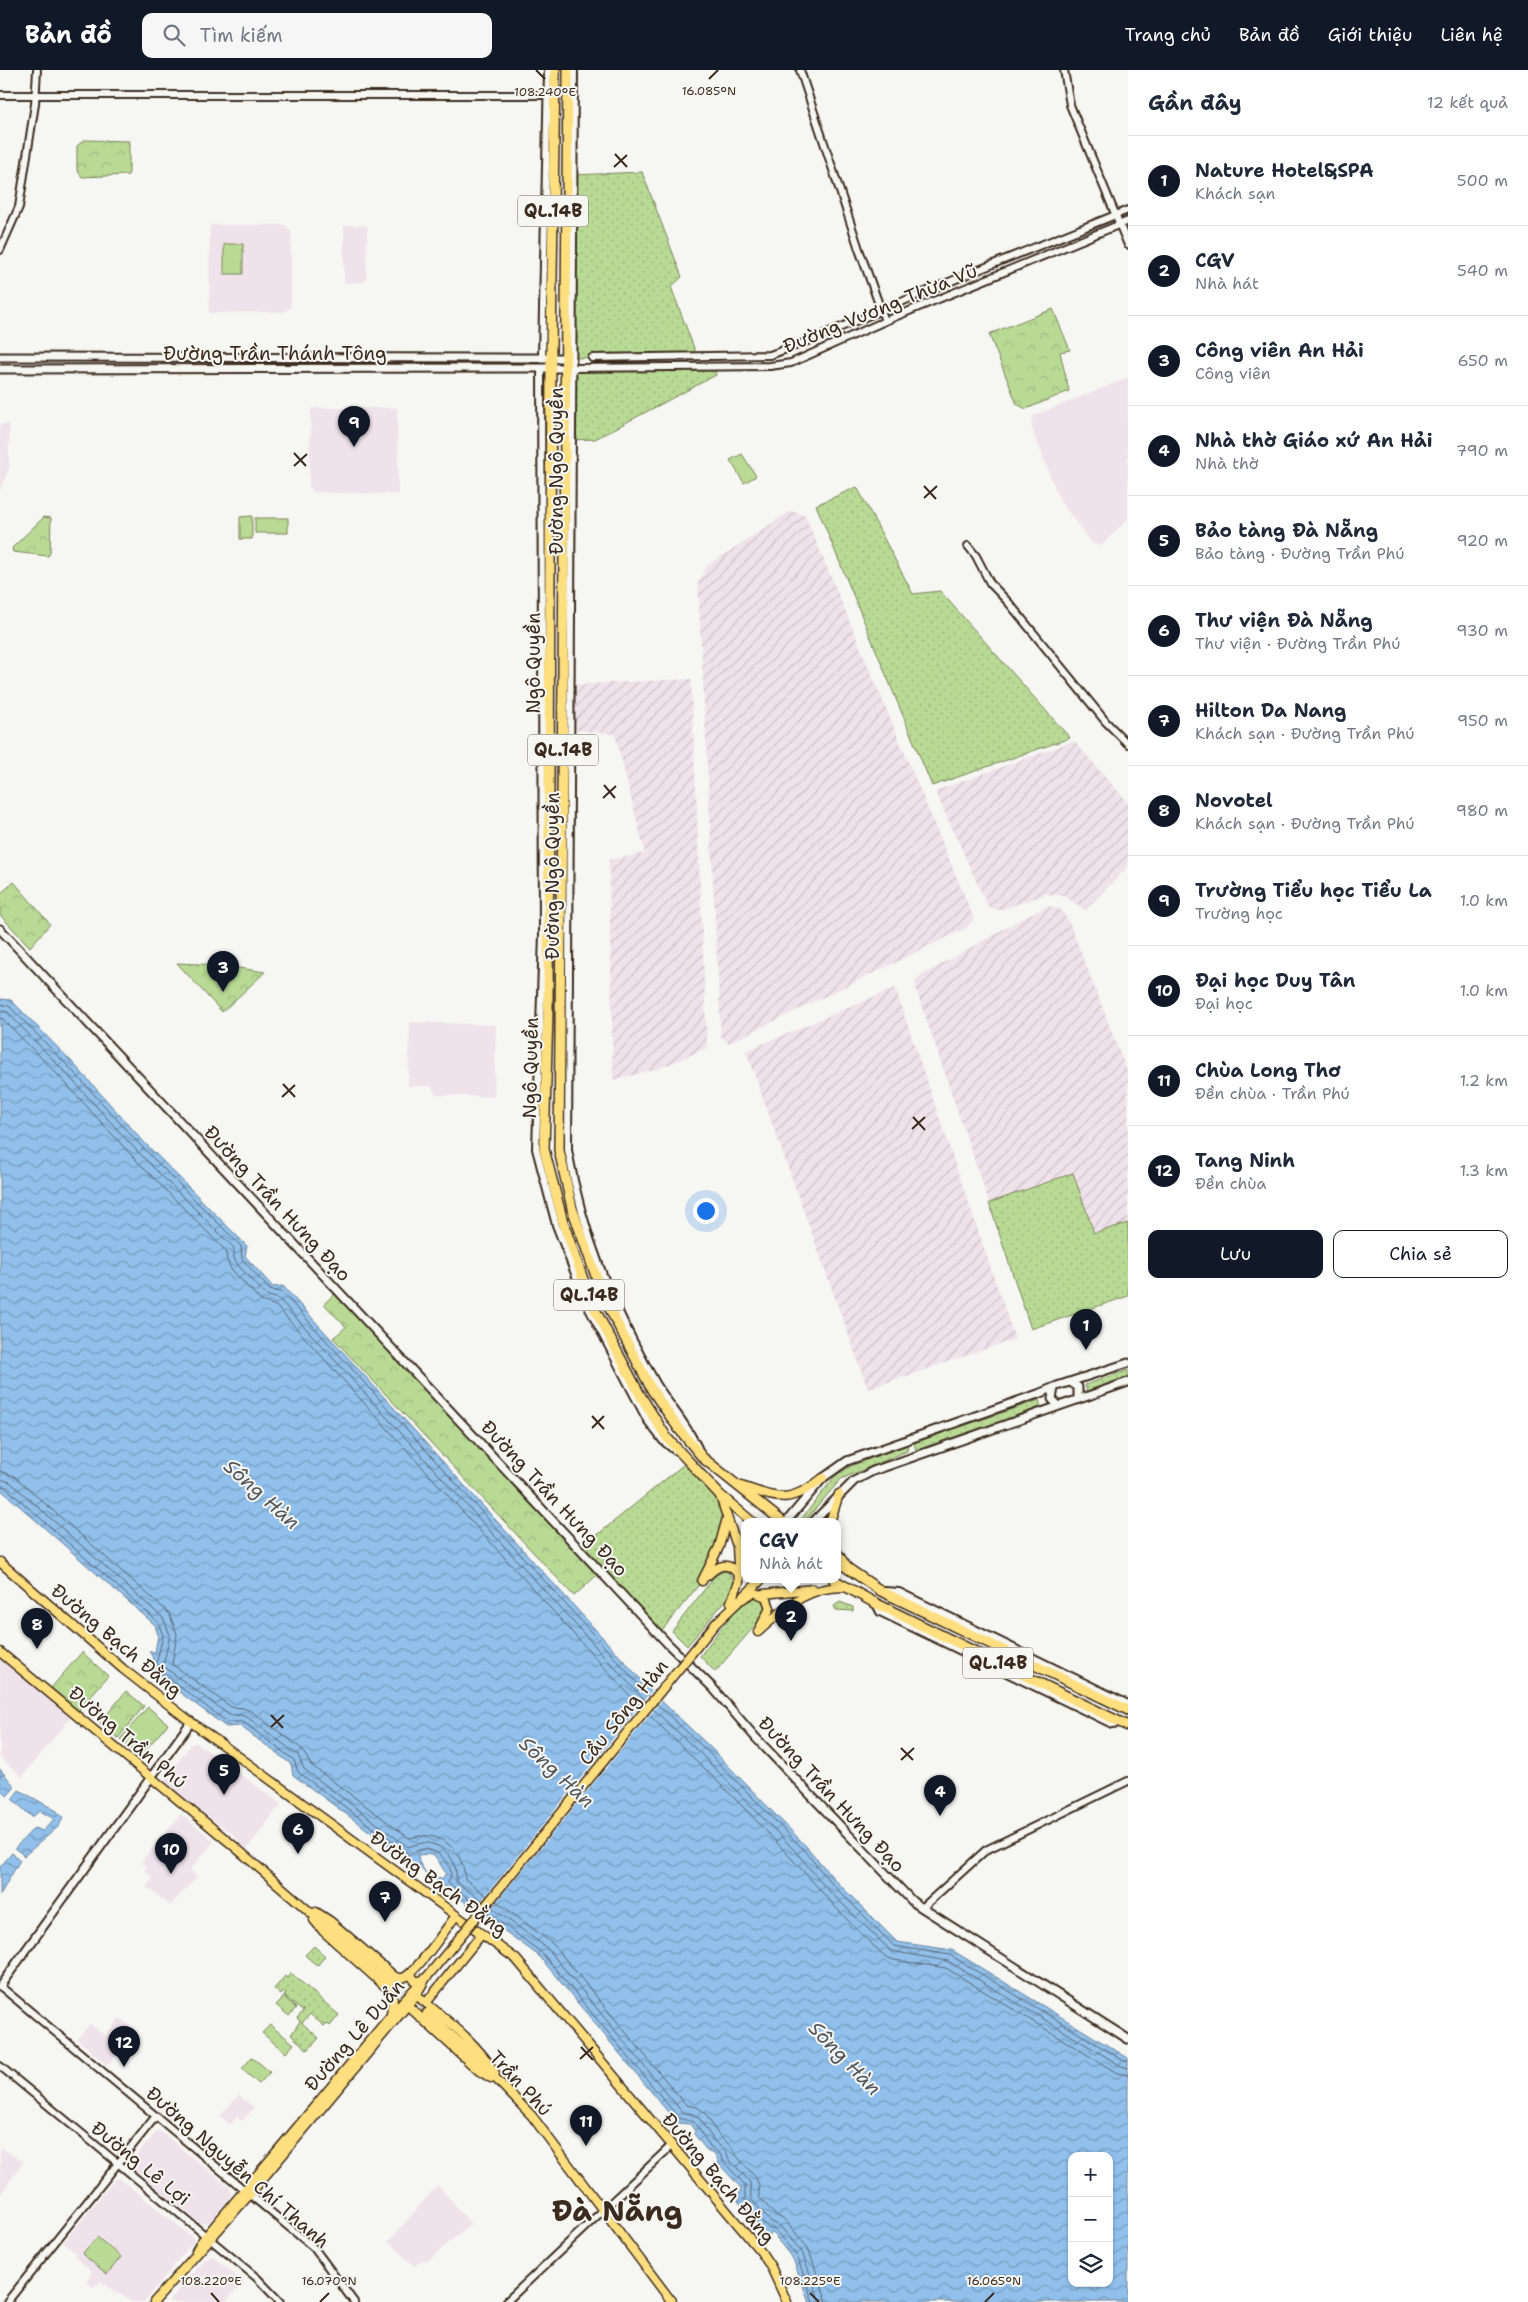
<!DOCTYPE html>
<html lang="vi">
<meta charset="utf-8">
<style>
body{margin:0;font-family:"Shantell Sans",sans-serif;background:#f6f6f7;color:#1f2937}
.controls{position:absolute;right:15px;bottom:15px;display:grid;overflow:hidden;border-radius:10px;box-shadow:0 1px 4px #0004}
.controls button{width:45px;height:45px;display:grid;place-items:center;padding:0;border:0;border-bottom:1px solid #e0e1e3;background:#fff;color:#1f2937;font:25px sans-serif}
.you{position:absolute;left:705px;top:1140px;width:18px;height:18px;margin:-12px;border:4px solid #fff;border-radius:50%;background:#1a73e8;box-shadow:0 0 0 8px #1a73e833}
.badge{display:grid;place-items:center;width:32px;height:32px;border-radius:50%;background:#111827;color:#fff;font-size:16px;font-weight:700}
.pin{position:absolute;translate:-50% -41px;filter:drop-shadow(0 1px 2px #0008)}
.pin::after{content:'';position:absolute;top:26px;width:18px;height:15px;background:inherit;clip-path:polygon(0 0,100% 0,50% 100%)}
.popup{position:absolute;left:741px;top:1448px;width:100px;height:65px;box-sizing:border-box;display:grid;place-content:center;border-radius:10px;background:#fff;filter:drop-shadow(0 1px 4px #0005);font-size:16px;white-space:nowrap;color:#747a83}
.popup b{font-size:19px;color:#1f2937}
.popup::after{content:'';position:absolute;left:50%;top:100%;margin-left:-10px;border:10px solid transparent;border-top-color:#fff}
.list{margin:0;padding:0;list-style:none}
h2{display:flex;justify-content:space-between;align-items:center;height:65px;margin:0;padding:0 20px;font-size:21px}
h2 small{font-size:16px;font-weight:400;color:#747a83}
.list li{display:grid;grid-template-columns:32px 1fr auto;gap:15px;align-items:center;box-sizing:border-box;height:90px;padding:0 20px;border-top:1px solid #e0e1e3}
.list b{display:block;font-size:19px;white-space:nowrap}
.list p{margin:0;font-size:16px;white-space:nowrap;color:#747a83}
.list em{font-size:16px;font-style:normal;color:#747a83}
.actions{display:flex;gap:10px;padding:15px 20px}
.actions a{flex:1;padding:11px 0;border:1px solid #111827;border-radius:10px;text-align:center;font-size:18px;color:#111827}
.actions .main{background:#111827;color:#fff}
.icon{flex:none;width:28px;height:28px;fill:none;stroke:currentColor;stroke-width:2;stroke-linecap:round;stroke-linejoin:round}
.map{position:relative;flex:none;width:1128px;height:2232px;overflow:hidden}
header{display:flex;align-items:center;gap:30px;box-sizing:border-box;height:70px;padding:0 25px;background:#111827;color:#fff}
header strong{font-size:24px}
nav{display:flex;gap:28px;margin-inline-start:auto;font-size:18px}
.search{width:350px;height:45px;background:#f6f6f7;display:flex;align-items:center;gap:12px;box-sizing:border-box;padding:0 18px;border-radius:10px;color:#747a83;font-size:19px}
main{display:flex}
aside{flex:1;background:#fff}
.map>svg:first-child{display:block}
.built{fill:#efe2ea}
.industrial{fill:url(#industrial-furrows)}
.grass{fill:url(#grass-dots);stroke:#7a8259}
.forest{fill:url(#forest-crowns);stroke:#7a8259}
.garden{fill:#b8da94;stroke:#7a8259}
.water{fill:url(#water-waves);stroke:#6e8499;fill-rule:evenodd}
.pier{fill:#f6f6f2}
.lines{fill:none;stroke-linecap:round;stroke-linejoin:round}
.shore{stroke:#5d6670;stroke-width:1}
.primary-tunnel{stroke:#d1cdc8;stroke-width:8;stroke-dasharray:8 4;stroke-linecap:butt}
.tertiary-casing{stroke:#3b2a1e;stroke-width:10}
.secondary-casing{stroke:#3b2a1e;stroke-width:11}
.primary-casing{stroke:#3b2a1e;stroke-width:11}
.trunk-casing{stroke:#3b2a1e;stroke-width:12}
.tertiary{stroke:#f6f6f2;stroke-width:6}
.secondary{stroke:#f6f6f2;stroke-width:7}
.primary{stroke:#fddf80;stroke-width:8}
.trunk{stroke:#fddf80;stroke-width:9}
.primary-bridge-casing{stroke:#3b2a1e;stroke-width:11;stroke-linecap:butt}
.primary-bridge{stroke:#fddf80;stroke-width:8}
.ticks{fill:none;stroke:#3b2a1e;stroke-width:2}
.labels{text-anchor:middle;stroke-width:4;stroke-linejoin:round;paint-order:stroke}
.shield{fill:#f6f6f2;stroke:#73675e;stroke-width:1}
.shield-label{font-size:18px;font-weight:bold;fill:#3b2a1e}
.street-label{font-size:19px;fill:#3b2a1e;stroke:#f6f6f2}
.water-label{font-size:20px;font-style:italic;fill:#54575c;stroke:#f6f6f2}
.town-label{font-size:29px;font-weight:bold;fill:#3b2a1e;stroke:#f6f6f2}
.ticks-label{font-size:12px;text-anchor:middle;fill:#3b2a1e;stroke:#f6f6f2;stroke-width:4;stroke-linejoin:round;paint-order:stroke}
</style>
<header>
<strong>Bản đồ</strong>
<div class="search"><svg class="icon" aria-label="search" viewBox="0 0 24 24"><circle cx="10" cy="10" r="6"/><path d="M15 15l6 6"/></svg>Tìm kiếm</div>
<nav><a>Trang chủ</a><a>Bản đồ</a><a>Giới thiệu</a><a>Liên hệ</a></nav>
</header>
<main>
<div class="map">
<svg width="1128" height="2232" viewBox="0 0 1128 2232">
<defs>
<pattern id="industrial-furrows" width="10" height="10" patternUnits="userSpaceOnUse" patternTransform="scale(1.25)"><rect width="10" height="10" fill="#efe2ea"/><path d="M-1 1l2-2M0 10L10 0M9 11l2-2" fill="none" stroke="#cec2c8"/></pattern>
<pattern id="grass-dots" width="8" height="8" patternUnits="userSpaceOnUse" patternTransform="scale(1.25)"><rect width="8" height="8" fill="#b8da94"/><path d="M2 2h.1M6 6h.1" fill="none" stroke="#9fbb7f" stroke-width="1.8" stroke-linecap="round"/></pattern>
<pattern id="forest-crowns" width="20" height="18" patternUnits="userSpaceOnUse" patternTransform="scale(1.25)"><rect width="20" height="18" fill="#b8da94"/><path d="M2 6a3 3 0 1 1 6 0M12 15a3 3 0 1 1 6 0" fill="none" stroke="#9fbb7f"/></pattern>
<pattern id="water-waves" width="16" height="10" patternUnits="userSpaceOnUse" patternTransform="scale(1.25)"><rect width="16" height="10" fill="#90c0eb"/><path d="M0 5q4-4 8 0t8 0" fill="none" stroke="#779cbe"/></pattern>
</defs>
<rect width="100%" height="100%" fill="#f6f6f2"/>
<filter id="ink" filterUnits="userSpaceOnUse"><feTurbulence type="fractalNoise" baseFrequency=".02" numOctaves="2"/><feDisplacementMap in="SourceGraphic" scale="10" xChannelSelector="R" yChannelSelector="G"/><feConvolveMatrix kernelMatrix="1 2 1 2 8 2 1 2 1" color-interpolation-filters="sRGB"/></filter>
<g filter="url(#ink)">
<path class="built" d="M210 155H285L291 161V237L283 242 209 243Z
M347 155 367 156 366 209 364 212 346 213 344 211V157Z
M1128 308V449L1102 475 1093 474 1060 431 1031 356 1033 346Z
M311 338H397L398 424 313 422 309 416Z
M0 354H9V398L0 420Z
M410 952 496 955 494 1027 436 1025 431 1016H408Z
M0 1588 70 1648 22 1707 0 1687Z
M197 1673 281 1734 246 1780 233 1764 167 1717 165 1710 191 1674Z
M181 1744 214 1771 190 1800 197 1807 170 1835 147 1817 153 1808 145 1800 147 1797 141 1792Z
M120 1948 137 1962 107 1995 77 1969 90 1954 105 1966Z
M239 2025 254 2038 242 2051 237 2047 230 2055 220 2046Z
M157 2061 161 2062 230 2118 231 2126 210 2152 200 2153 132 2097 131 2092Z
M0 2077 23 2092 0 2125Z
M115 2109H120L193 2168V2172L144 2232H132L100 2211 94 2217 87 2213 92 2201 74 2186 76 2183 63 2173Z
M438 2115 471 2154 426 2192 424 2189 414 2196 389 2171Z
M212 2186 244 2213 224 2232H168L206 2189Z"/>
<path class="industrial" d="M791 441 805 445 974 849 966 858 729 973 721 967 698 512 708 495Z
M691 609 707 978 660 998 613 1010 609 790 645 783 615 664 567 659 568 615Z
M1074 671 1128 733V796L1085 840 1065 826 1046 824 1000 840 988 837 935 721Z
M1050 836 1061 840 1070 854 1128 1004V1153L1094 1163 1073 1103 989 1133 916 919 915 911 922 905 1034 842Z
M895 918 1015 1269 868 1319 746 981Z"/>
<path class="grass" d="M642 102 682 207 671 217 697 286 572 288 573 105Z
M715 297 716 305 595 369 572 370V298Z
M857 417 913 524 940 521 1070 668 932 716 816 435Z
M1073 1103 1094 1163 1128 1153V1226L1031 1259 989 1133Z
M1128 1300V1307L1087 1321 1085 1315Z
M1039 1330 1041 1337 916 1380 914 1373Z
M906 1375 908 1377 907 1381 841 1409 804 1452H799L836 1405 853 1395Z
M688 1391 719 1424 728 1446 702 1511 659 1564 580 1479Z
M723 1501 728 1502 734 1511 727 1529 687 1576 672 1561 715 1506Z
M758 1527 763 1529 766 1536 764 1545 715 1602 700 1586C712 1571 740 1528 758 1527Z
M840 1532 853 1537V1541L836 1540 834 1536Z
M799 1539 805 1541 806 1545 799 1551 790 1550 791 1547Z
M314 1876 325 1886 317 1896 305 1885Z
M291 1903 339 1945 330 1956 327 1953 324 1956 310 1944 302 1953 319 1968 308 1980 291 1965 300 1951 297 1948 304 1940H301L284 1926 286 1923 284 1921 281 1925 274 1919 285 1906 287 1908Z"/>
<path class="forest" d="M84 70 129 71V102L128 105 82 107 77 100V76Z
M1053 239 1070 280 1060 282 1069 321 1026 339 1017 334 989 264Z
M44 447 51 448 50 483 48 486 13 482 12 478Z
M14 812 50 854 30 877 0 845V824Z
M177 893 219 895 265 902 222 942Z
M335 1223 598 1504 574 1526 333 1268 346 1257 324 1234Z
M82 1582 108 1606 78 1641 51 1618Z
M126 1621 144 1636 118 1668 100 1653Z"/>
<path class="garden" d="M224 174H243V204H224Z
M742 384 756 406 744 413 730 390Z
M252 446V469H240V447Z
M255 448H288V463H255Z
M148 1637 168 1654 140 1686 120 1669Z
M284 1927 296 1938 289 1946 276 1935Z
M270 1955 294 1974 286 1983 262 1963Z
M252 1987 270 2002 259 2014 242 1999Z
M97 2167 121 2187 107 2204 82 2184Z"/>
<path class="water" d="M0 929 11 930 73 993 145 1073 247 1176 245 1186 273 1217 283 1216 654 1624 709 1676 805 1775 836 1811 897 1872 952 1880 1128 1988V2232H809L793 2189 772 2163 767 2165 738 2131 741 2118 718 2093C718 2087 714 2083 708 2082L694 2064 695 2061 690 2054 677 2053 539 1886 436 1811 439 1807 442 1809 446 1803C436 1791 440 1782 418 1785L419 1792 426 1803 293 1705 291 1694 240 1656 226 1657 146 1597 153 1588 149 1581 155 1582 158 1565 155 1555 0 1419ZM1072 2086H1109V2213H1072Z
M0 1699 15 1717 7 1726 0 1719Z
M19 1720 57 1741 63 1748 59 1756 24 1786 15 1778 34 1758 43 1761 54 1749 40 1741 32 1747 12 1729Z
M12 1783 20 1790 0 1825V1797Z"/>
<path class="pier" d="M653 1619 663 1629 483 1848 473 1841Z"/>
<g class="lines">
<path class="shore" d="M0 934 9 936 69 997 142 1077 241 1176 242 1189 270 1220 282 1222 650 1627
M0 941 7 942 64 1001 137 1081 234 1178V1188L237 1194 266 1225 279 1229 646 1632
M0 948 3 949 59 1006 132 1086 226 1181 227 1191 231 1199 261 1231 276 1236 641 1638
M0 1401 14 1406 169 1543 177 1564 172 1594 231 1637 243 1638 251 1641 302 1679 311 1695 409 1768C415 1767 422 1765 429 1766 451 1769 464 1788 465 1809L487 1826
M0 1409 10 1412 163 1548 170 1565 163 1596 229 1645H241L247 1647 298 1685 304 1699 408 1777C415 1775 421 1772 428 1773 448 1776 458 1794 456 1812L483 1831
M0 1415 5 1417 158 1552 163 1566 155 1598 227 1652H243L294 1690 298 1702 410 1785C414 1784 414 1781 419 1780 433 1776 449 1789 451 1803 452 1806 448 1810 448 1813L479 1836
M657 1634 705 1679 802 1778 832 1814 894 1876 950 1885 1124 1991H1128
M653 1639 701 1684 797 1783 827 1819 891 1881 948 1891 1121 1996 1128 1998
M648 1644C697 1691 746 1738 791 1788 822 1821 851 1857 886 1887L894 1890 946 1898 1117 2003 1128 2005
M496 1831 552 1873 686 2035 697 2037 705 2043 718 2064 731 2076 736 2085 756 2108 759 2115V2127L774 2144 786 2151 808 2178 827 2232
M491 1837 547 1878 683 2043 693 2044 699 2048 714 2071 726 2081 729 2089 750 2112 751 2129 770 2151 780 2156 802 2182 820 2232
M487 1842 542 1883 679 2048 694 2052 710 2076 721 2085 723 2091 745 2115V2131L768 2158 775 2160 797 2186 813 2232"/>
<path class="primary-tunnel" d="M393 1914 427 1943"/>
<defs>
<path id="tertiary" d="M574 0 568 1080C583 1166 612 1236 656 1313 670 1336 688 1355 699 1380
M800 0 860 182 885 251
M1064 0 1070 35 1128 175
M0 25H555
M0 180 19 137 35 34 37 0
M542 287 548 0
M592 288 770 285 803 273 961 207 1128 140
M541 298 543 864 536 1079 556 1155 587 1235 647 1350 663 1371 674 1380
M572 298 770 296 791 293 885 251 1128 151
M968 476 976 486 990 513 1009 533 1106 652 1128 674
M885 1521 899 1522 1128 1634
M876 1534 880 1542 1112 1654 1120 1653
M922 1838 986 1780 1128 1711
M0 1916 314 2178 354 2232
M0 1996 257 2208 280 2232
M7 2232 156 2046
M506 2232 671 2076"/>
<path id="secondary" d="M0 287 565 288
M0 299 565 298
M0 859 668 1574 712 1617 756 1668 913 1832 1128 1969
M1072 1313 1078 1317V1328
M1054 1318 1052 1329 1058 1335
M786 1452 823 1408 847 1391 1038 1324 1057 1316 1128 1293
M813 1452 854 1411 873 1401 1128 1312
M0 1916 191 1652"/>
<path id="primary" d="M738 1415C778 1428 787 1436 823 1408
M720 1426 737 1476 739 1512 731 1532
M830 1452 839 1424
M837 1482 847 1497
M0 1492 123 1599 191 1652 516 1889 761 2182 771 2197 787 2232
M707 1506C718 1495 729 1490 739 1506
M702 1511 719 1477 727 1448
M763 1524 813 1519
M739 1531 754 1522 766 1527 770 1538 760 1558
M716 1553 761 1510
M758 1562C786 1537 806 1516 846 1517
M0 1582 235 1777 393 1914
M539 1770 603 1692
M316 1842 330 1851 394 1906C397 1908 401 1909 405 1907 418 1900 445 1860 455 1847
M314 1850 324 1862 387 1918 393 1929 391 1944
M413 1900 411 1905 415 1911H420L426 1908 460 1867
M416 1925C444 1948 478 1973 495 2003
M426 1933 481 1865
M407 1935 478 2000 491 2008
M427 1943 471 1983 532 2046 672 2232
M196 2181 201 2172 403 1931 421 1912
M154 2232 250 2124 416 1925 426 1908"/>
<path id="trunk" d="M555 0 551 281 548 943 544 1079 563 1152 591 1232 640 1325 667 1368 720 1425 752 1452
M568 0 559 1080 572 1138 603 1226 652 1320 679 1359 703 1388 783 1452
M837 1491 881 1521 1128 1640
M834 1510 875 1533 1128 1656"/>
</defs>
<use href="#tertiary" class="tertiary-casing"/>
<use href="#secondary" class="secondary-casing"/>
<use href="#primary" class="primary-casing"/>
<use href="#trunk" class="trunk-casing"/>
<use href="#tertiary" class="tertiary"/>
<use href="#secondary" class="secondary"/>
<use href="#primary" class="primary"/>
<use href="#trunk" class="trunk"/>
<defs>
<path id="primary-bridge" d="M603 1692 716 1553
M460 1867 539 1770"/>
</defs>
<use href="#primary-bridge" class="primary-bridge-casing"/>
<use href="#primary-bridge" class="primary-bridge"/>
</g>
</g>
<path class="ticks" d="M536 0 545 9M709 9 718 0M615 84 627 97M614 97 627 85M294 383 306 396M294 396 307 384M924 416 936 429M924 428 937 416M604 715 615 728M603 728 616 716M283 1014 295 1027M282 1027 295 1015M913 1047 925 1060M912 1059 925 1047M592 1346 604 1359M592 1358 604 1346M271 1645 283 1658M271 1657 284 1645M901 1678 913 1690M901 1690 914 1678M581 1977 593 1990M580 1989 593 1977M211 2223 219 2232M810 2223 819 2232M320 2232 329 2223M985 2232 994 2223"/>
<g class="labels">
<g class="shield">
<rect x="518" y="125.5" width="70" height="31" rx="4"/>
<rect x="528" y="664.5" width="70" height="31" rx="4"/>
<rect x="554" y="1209.5" width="70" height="31" rx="4"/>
<rect x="963" y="1577.5" width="70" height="31" rx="4"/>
</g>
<g class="shield-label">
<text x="553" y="147">QL.14B</text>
<text x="563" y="686">QL.14B</text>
<text x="589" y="1231">QL.14B</text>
<text x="998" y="1599">QL.14B</text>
</g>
<g class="street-label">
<text transform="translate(880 238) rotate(-22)" y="7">Đường Vương Thừa Vũ</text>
<text x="275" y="290">Đường Trần Thánh Tông</text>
<text transform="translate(556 401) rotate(-90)" y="7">Đường Ngô Quyền</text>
<text transform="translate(533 593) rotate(-90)" y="7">Ngô Quyền</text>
<text transform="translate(552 806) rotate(-90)" y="7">Đường Ngô Quyền</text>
<text transform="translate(530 998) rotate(-89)" y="7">Ngô Quyền</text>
<text transform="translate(278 1133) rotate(47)" y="7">Đường Trần Hưng Đạo</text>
<text transform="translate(555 1428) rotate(47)" y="7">Đường Trần Hưng Đạo</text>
<text transform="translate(117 1570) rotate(40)" y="7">Đường Bạch Đằng</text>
<text transform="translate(623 1642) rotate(-51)" y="7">Cầu Sông Hàn</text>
<text transform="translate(128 1667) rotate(40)" y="7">Đường Trần Phú</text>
<text transform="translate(832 1724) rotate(47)" y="7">Đường Trần Hưng Đạo</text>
<text transform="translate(439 1813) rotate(36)" y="7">Đường Bạch Đằng</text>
<text transform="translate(354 1965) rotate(-49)" y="7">Đường Lê Duẩn</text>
<text transform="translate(521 2013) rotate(47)" y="7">Trần Phú</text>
<text transform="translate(141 2093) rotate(39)" y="7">Đường Lê Lợi</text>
<text transform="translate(238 2097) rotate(41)" y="7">Đường Nguyễn Chí Thanh</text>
<text transform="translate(719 2108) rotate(50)" y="7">Đường Bạch Đằng</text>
</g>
<g class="water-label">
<text transform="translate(262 1424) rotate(42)" y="7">Sông Hàn</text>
<text transform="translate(557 1702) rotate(43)" y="7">Sông Hàn</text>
<text transform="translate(845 1988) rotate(46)" y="7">Sông Hàn</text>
</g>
<g class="town-label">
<text x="617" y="2151">Đà Nẵng</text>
</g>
</g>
<g class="ticks-label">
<text x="709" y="25">16.085°N</text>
<text x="545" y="26">108.240°E</text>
<text x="211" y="2215">108.220°E</text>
<text x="810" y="2215">108.225°E</text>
<text x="329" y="2215">16.070°N</text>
<text x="994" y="2215">16.065°N</text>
</g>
</svg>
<div class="controls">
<button>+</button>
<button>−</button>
<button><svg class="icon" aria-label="layers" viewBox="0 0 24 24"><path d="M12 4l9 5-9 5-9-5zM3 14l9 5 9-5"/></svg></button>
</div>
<div class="you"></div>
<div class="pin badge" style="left:1086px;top:1280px">1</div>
<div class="pin badge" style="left:791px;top:1571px">2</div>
<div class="popup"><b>CGV</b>Nhà hát</div>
<div class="pin badge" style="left:223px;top:922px">3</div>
<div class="pin badge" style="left:940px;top:1746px">4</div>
<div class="pin badge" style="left:224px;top:1725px">5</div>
<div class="pin badge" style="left:298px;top:1784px">6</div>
<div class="pin badge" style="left:385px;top:1852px">7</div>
<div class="pin badge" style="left:37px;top:1579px">8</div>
<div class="pin badge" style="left:354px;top:377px">9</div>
<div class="pin badge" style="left:171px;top:1804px">10</div>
<div class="pin badge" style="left:586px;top:2076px">11</div>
<div class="pin badge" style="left:124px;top:1997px">12</div>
</div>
<aside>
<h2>Gần đây<small>12 kết quả</small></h2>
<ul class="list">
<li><span class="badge">1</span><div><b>Nature Hotel&amp;SPA</b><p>Khách sạn</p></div><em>500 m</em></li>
<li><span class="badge">2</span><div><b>CGV</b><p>Nhà hát</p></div><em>540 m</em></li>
<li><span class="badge">3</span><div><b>Công viên An Hải</b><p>Công viên</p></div><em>650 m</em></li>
<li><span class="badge">4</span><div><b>Nhà thờ Giáo xứ An Hải</b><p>Nhà thờ</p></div><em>790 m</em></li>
<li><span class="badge">5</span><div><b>Bảo tàng Đà Nẵng</b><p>Bảo tàng · Đường Trần Phú</p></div><em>920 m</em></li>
<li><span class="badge">6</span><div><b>Thư viện Đà Nẵng</b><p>Thư viện · Đường Trần Phú</p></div><em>930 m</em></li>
<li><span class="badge">7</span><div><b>Hilton Da Nang</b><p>Khách sạn · Đường Trần Phú</p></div><em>950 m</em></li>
<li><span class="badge">8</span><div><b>Novotel</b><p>Khách sạn · Đường Trần Phú</p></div><em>980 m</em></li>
<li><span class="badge">9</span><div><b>Trường Tiểu học Tiểu La</b><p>Trường học</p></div><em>1.0 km</em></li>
<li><span class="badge">10</span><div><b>Đại học Duy Tân</b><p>Đại học</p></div><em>1.0 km</em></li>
<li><span class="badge">11</span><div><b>Chùa Long Thơ</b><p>Đền chùa · Trần Phú</p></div><em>1.2 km</em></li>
<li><span class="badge">12</span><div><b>Tang Ninh</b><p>Đền chùa</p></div><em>1.3 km</em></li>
</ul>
<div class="actions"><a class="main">Lưu</a><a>Chia sẻ</a></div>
</aside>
</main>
